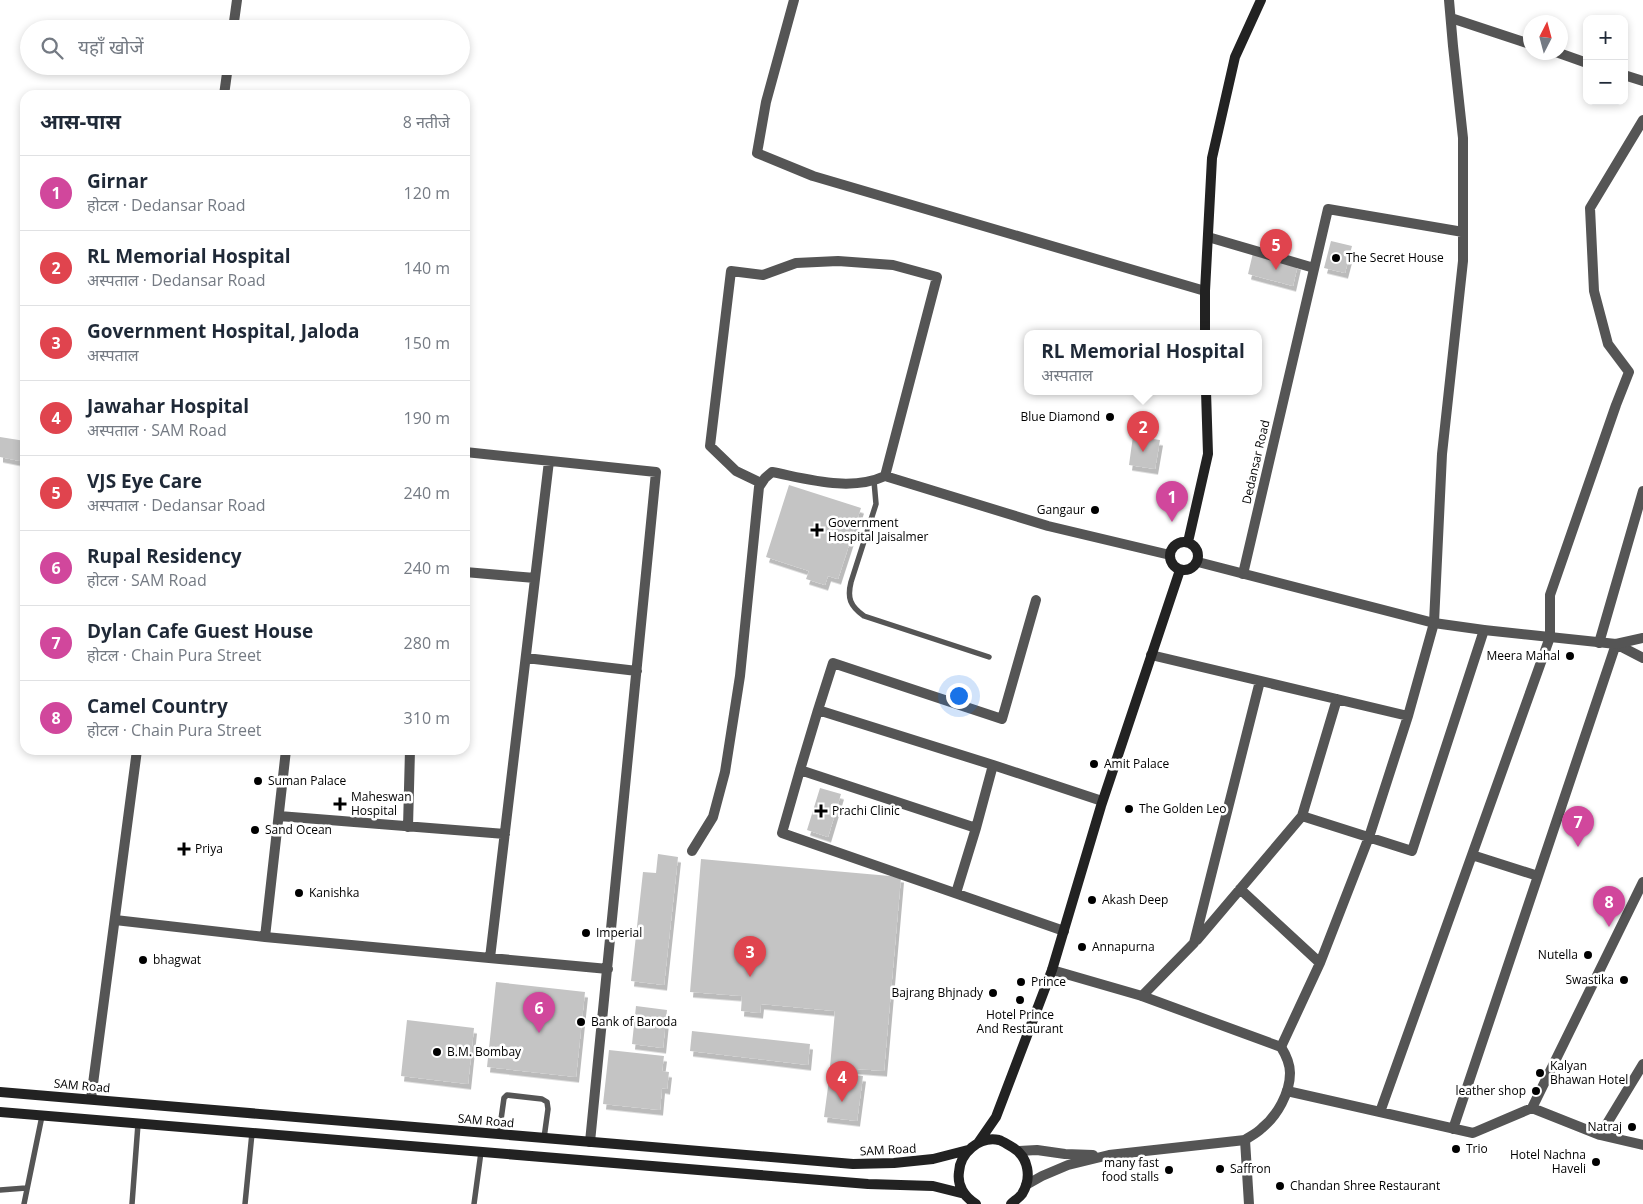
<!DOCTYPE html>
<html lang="hi">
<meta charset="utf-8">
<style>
body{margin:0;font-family:"Open Sans","Noto Sans Devanagari",sans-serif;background:#f2f2f3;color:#1f2937}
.controls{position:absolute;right:15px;top:15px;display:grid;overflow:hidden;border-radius:10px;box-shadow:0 2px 8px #0003}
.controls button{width:45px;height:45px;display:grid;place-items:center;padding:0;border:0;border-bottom:1px solid #e0e1e3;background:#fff;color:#1f2937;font:25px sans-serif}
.compass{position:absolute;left:1523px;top:15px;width:45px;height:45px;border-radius:50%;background:#fff;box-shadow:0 2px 8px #0003;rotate:6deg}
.you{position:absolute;left:958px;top:695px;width:18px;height:18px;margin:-12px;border:4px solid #fff;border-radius:50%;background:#1a73e8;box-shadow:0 0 0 8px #1a73e833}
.badge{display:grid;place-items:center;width:32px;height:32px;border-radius:50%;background:#1a73e8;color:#fff;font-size:16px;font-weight:700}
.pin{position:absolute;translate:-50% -41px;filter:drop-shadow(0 1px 2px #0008)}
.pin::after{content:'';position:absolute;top:26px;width:18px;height:15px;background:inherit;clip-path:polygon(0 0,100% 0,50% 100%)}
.popup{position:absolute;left:1024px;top:330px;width:238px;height:65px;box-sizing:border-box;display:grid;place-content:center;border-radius:10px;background:#fff;filter:drop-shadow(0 1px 4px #0005);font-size:16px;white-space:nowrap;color:#747a83}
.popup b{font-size:19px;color:#1f2937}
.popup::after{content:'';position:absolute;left:50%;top:100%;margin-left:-10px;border:10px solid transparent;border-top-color:#fff}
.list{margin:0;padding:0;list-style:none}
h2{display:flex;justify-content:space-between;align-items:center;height:65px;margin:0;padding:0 20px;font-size:21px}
h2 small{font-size:16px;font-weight:400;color:#747a83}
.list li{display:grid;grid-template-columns:32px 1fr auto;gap:15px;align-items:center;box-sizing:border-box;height:75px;padding:0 20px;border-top:1px solid #e0e1e3}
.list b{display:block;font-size:19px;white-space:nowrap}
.list p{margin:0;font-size:16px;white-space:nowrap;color:#747a83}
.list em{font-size:16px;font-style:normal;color:#747a83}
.icon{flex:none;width:28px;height:28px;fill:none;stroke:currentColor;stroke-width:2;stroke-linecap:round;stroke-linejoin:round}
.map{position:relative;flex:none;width:1643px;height:1204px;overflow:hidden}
.search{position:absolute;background:#fff;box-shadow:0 2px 8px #0003;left:20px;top:20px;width:450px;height:55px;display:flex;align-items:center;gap:12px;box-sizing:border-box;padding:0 18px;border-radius:28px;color:#747a83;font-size:19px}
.panel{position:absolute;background:#fff;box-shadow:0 2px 8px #0003;left:20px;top:90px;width:450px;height:665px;border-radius:15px}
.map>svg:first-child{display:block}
.building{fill:#c4c4c4;filter:url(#shadow)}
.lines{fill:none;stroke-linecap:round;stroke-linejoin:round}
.service{stroke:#555;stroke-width:5.5}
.minor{stroke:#555;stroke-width:10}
.tertiary{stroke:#555;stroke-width:10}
.secondary{stroke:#222;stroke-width:10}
.poi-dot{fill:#000;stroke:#fff;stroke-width:2}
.labels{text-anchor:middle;stroke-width:5;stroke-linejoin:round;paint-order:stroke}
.poi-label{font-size:12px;fill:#000;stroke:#fff;text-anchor:start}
.street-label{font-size:12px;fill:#000;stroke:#fff}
</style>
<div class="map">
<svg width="1643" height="1204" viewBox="0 0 1643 1204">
<defs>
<filter id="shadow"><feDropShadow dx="3" dy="5.5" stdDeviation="0" flood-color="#0004"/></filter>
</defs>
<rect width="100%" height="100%" fill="#fff"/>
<path class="building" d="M1331 241 1352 246 1345 273 1324 268Z
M1253 253 1298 264 1293 286 1248 274Z
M1133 436 1160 440 1155 469 1129 465Z
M0 437 25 441V462L0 457Z
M789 485 861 508 838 579 828 576 825 585 806 579 809 571 766 557Z
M820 788 841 794 828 837 807 830Z
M658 854 678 857 664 985 631 981 643 872 656 873Z
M701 859 901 877 884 1071 830 1067 835 1011 761 1004 760 1013 741 1011 742 996 690 992Z
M496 982 585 992 576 1077 487 1067Z
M636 1006 667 1010 663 1048 632 1044Z
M407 1020 474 1028 468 1084 401 1076Z
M692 1031 810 1044 808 1065 690 1051Z
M609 1050 664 1056 662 1071 669 1072 667 1089 662 1088 660 1110 603 1104Z
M830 1072 863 1076 857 1121 824 1117Z"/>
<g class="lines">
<path class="service" d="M874 481 876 504 851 582C847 598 850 606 864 616L989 657
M499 1134 504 1098 507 1095 542 1099 547 1102 548 1109 544 1138
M0 1190 26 1188
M24 1204 42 1116
M132 1204 138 1124
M245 1204 252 1133
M474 1204 481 1152"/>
<path class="minor" d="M1451 18 1530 44
M1556 52 1587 63
M1624 75 1643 81
M1208 237 1314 268
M465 452 656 472 590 1142
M761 483 736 471 710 446 731 271 763 275 796 263 838 261 893 265 937 277 885 476 1048 526 1170 555
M465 572 535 578
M1243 574 1328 209 1463 232
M1599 643 1643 491
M1151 655 1408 716
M526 658 637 671
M818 710 833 663 1002 719 1036 600
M993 765 1102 801
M800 770 818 710 993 765 976 828
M279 816 505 834
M1302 816 1412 851 1484 630
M408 827 410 750
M692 851 713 817 725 772 740 676 759 487 765 478 772 472C808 479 850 492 885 476
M1472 855 1538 876
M1240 889 1320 963
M956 893 976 828 800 770 782 833 1064 931
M115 920 265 937 608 969
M265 937 286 750
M1197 940 1302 816 1337 699
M490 958 549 461
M1142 996 1194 943 1260 681
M1281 1047 1320 963 1369 837 1408 716 1434 623 1442 454 1463 261V138L1453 46 1449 0
M1287 1091 1473 1133 1532 1108 1600 1135 1643 1145
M1532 1108 1643 882
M1380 1112 1550 637V595L1616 405 1629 372 1608 344 1594 291 1590 208 1643 120
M1453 1129 1616 644 1643 658
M1600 1135 1643 1064
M1245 1140 1249 1204"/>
<path class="tertiary" d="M794 0 766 102 757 153 813 176 1205 291
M233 29 237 0
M224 95 228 66
M1198 562 1434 623 1484 630 1616 644 1643 638
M91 1099 137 750
M1019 1151 1037 1150 1065 1154 1093 1155
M1026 1185 1042 1176 1068 1165 1109 1155 1245 1140C1251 1136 1257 1133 1262 1128 1277 1116 1290 1093 1290 1073 1290 1063 1286 1055 1281 1047L1142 996 1052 970"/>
<path class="secondary" d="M1205 333V291L1212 158 1235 57 1261 0
M1170 556a14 14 0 1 1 28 0a14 14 0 1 1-28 0Z
M1188 542 1208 454 1206 391
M0 1092 853 1164 894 1163 933 1159 968 1150
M0 1112 868 1184 933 1186 965 1194
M978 1143 996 1117 1052 970 1101 806 1180 570
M976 1204C964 1197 957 1185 959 1172 960 1153 979 1136 999 1140 1003 1141 1008 1145 1012 1147 1029 1157 1032 1178 1022 1194 1019 1198 1014 1201 1011 1204"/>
</g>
<g class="poi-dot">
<circle cx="1336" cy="258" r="5"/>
<circle cx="1110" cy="417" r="5"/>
<circle cx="1095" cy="510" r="5"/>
<path d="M814.5 522.5h5v5h5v5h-5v5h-5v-5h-5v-5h5z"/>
<circle cx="1570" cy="656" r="5"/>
<circle cx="1094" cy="764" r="5"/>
<circle cx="258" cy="781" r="5"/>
<path d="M337.5 796.5h5v5h5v5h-5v5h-5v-5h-5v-5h5z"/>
<circle cx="1129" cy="809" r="5"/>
<path d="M818.5 803.5h5v5h5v5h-5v5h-5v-5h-5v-5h5z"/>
<circle cx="255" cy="830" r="5"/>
<path d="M181.5 841.5h5v5h5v5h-5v5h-5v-5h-5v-5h5z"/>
<circle cx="299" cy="893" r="5"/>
<circle cx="1092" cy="900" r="5"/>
<circle cx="586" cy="933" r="5"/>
<circle cx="1082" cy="947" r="5"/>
<circle cx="1588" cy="955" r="5"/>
<circle cx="143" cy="960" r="5"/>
<circle cx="1624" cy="980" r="5"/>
<circle cx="1021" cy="982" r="5"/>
<circle cx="993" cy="993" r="5"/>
<circle cx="1020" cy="1000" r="5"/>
<circle cx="581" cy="1022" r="5"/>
<circle cx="437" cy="1052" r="5"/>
<circle cx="1540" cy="1073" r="5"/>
<circle cx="1536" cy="1091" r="5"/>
<circle cx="1632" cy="1127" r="5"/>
<circle cx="1456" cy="1149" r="5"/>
<circle cx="1596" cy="1162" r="5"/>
<circle cx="1220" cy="1169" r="5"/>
<circle cx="1169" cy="1170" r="5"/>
<circle cx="1280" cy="1186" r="5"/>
</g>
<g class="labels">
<g class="poi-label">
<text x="1346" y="262">The Secret House</text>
<text x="1100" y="421" text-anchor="end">Blue Diamond</text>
<text x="1085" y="514" text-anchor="end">Gangaur</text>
<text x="828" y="527">Government<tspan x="828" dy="14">Hospital Jaisalmer</tspan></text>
<text x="1560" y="660" text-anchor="end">Meera Mahal</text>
<text x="1104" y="768">Amit Palace</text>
<text x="268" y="785">Suman Palace</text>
<text x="351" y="801">Maheswan<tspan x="351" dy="14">Hospital</tspan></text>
<text x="1139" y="813">The Golden Leo</text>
<text x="832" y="815">Prachi Clinic</text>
<text x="265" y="834">Sand Ocean</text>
<text x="195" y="853">Priya</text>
<text x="309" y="897">Kanishka</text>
<text x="1102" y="904">Akash Deep</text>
<text x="596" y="937">Imperial</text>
<text x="1092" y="951">Annapurna</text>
<text x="1578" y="959" text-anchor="end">Nutella</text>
<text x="153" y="964">bhagwat</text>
<text x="1614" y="984" text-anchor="end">Swastika</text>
<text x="1031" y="986">Prince</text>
<text x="983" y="997" text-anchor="end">Bajrang Bhjnady</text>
<text x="1020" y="1019" text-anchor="middle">Hotel Prince<tspan x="1020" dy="14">And Restaurant</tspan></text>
<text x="591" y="1026">Bank of Baroda</text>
<text x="447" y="1056">B.M. Bombay</text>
<text x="1550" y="1070">Kalyan<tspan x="1550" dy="14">Bhawan Hotel</tspan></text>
<text x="1526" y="1095" text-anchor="end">leather shop</text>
<text x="1622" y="1131" text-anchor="end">Natraj</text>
<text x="1466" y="1153">Trio</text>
<text x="1586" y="1159" text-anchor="end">Hotel Nachna<tspan x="1586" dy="14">Haveli</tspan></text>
<text x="1159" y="1167" text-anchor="end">many fast<tspan x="1159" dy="14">food stalls</tspan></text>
<text x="1230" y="1173">Saffron</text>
<text x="1290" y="1190">Chandan Shree Restaurant</text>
</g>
<g class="street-label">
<text transform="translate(1256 462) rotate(-77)" y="4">Dedansar Road</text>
<text transform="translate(82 1086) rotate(5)" y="4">SAM Road</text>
<text transform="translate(486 1121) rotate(5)" y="4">SAM Road</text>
<text transform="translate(888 1150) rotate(-3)" y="4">SAM Road</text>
</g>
</g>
</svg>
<div class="controls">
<button>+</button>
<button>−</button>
</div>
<svg class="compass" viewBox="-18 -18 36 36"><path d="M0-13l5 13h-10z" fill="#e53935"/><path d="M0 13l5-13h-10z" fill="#747a83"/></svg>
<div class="you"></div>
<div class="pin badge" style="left:1172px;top:522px;background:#d1479c">1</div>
<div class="pin badge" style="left:1143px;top:452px;background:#e0444e">2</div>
<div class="popup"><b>RL Memorial Hospital</b>अस्पताल</div>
<div class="pin badge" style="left:750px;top:977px;background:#e0444e">3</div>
<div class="pin badge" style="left:842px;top:1102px;background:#e0444e">4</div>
<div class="pin badge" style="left:1276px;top:270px;background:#e0444e">5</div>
<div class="pin badge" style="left:539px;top:1033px;background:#d1479c">6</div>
<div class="pin badge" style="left:1578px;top:847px;background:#d1479c">7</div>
<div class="pin badge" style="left:1609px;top:927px;background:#d1479c">8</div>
<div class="search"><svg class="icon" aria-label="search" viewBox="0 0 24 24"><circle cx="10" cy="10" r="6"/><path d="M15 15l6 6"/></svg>यहाँ खोजें</div>
<section class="panel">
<h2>आस-पास<small>8 नतीजे</small></h2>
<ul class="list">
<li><span class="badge" style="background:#d1479c">1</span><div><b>Girnar</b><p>होटल · Dedansar Road</p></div><em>120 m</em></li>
<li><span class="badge" style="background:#e0444e">2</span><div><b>RL Memorial Hospital</b><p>अस्पताल · Dedansar Road</p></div><em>140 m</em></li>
<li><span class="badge" style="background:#e0444e">3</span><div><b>Government Hospital, Jaloda</b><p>अस्पताल</p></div><em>150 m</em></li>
<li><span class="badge" style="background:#e0444e">4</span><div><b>Jawahar Hospital</b><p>अस्पताल · SAM Road</p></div><em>190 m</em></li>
<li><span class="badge" style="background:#e0444e">5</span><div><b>VJS Eye Care</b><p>अस्पताल · Dedansar Road</p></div><em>240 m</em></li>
<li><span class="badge" style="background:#d1479c">6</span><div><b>Rupal Residency</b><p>होटल · SAM Road</p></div><em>240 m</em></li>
<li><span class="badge" style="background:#d1479c">7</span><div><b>Dylan Cafe Guest House</b><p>होटल · Chain Pura Street</p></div><em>280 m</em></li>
<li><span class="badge" style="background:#d1479c">8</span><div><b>Camel Country</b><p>होटल · Chain Pura Street</p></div><em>310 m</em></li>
</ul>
</section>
</div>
